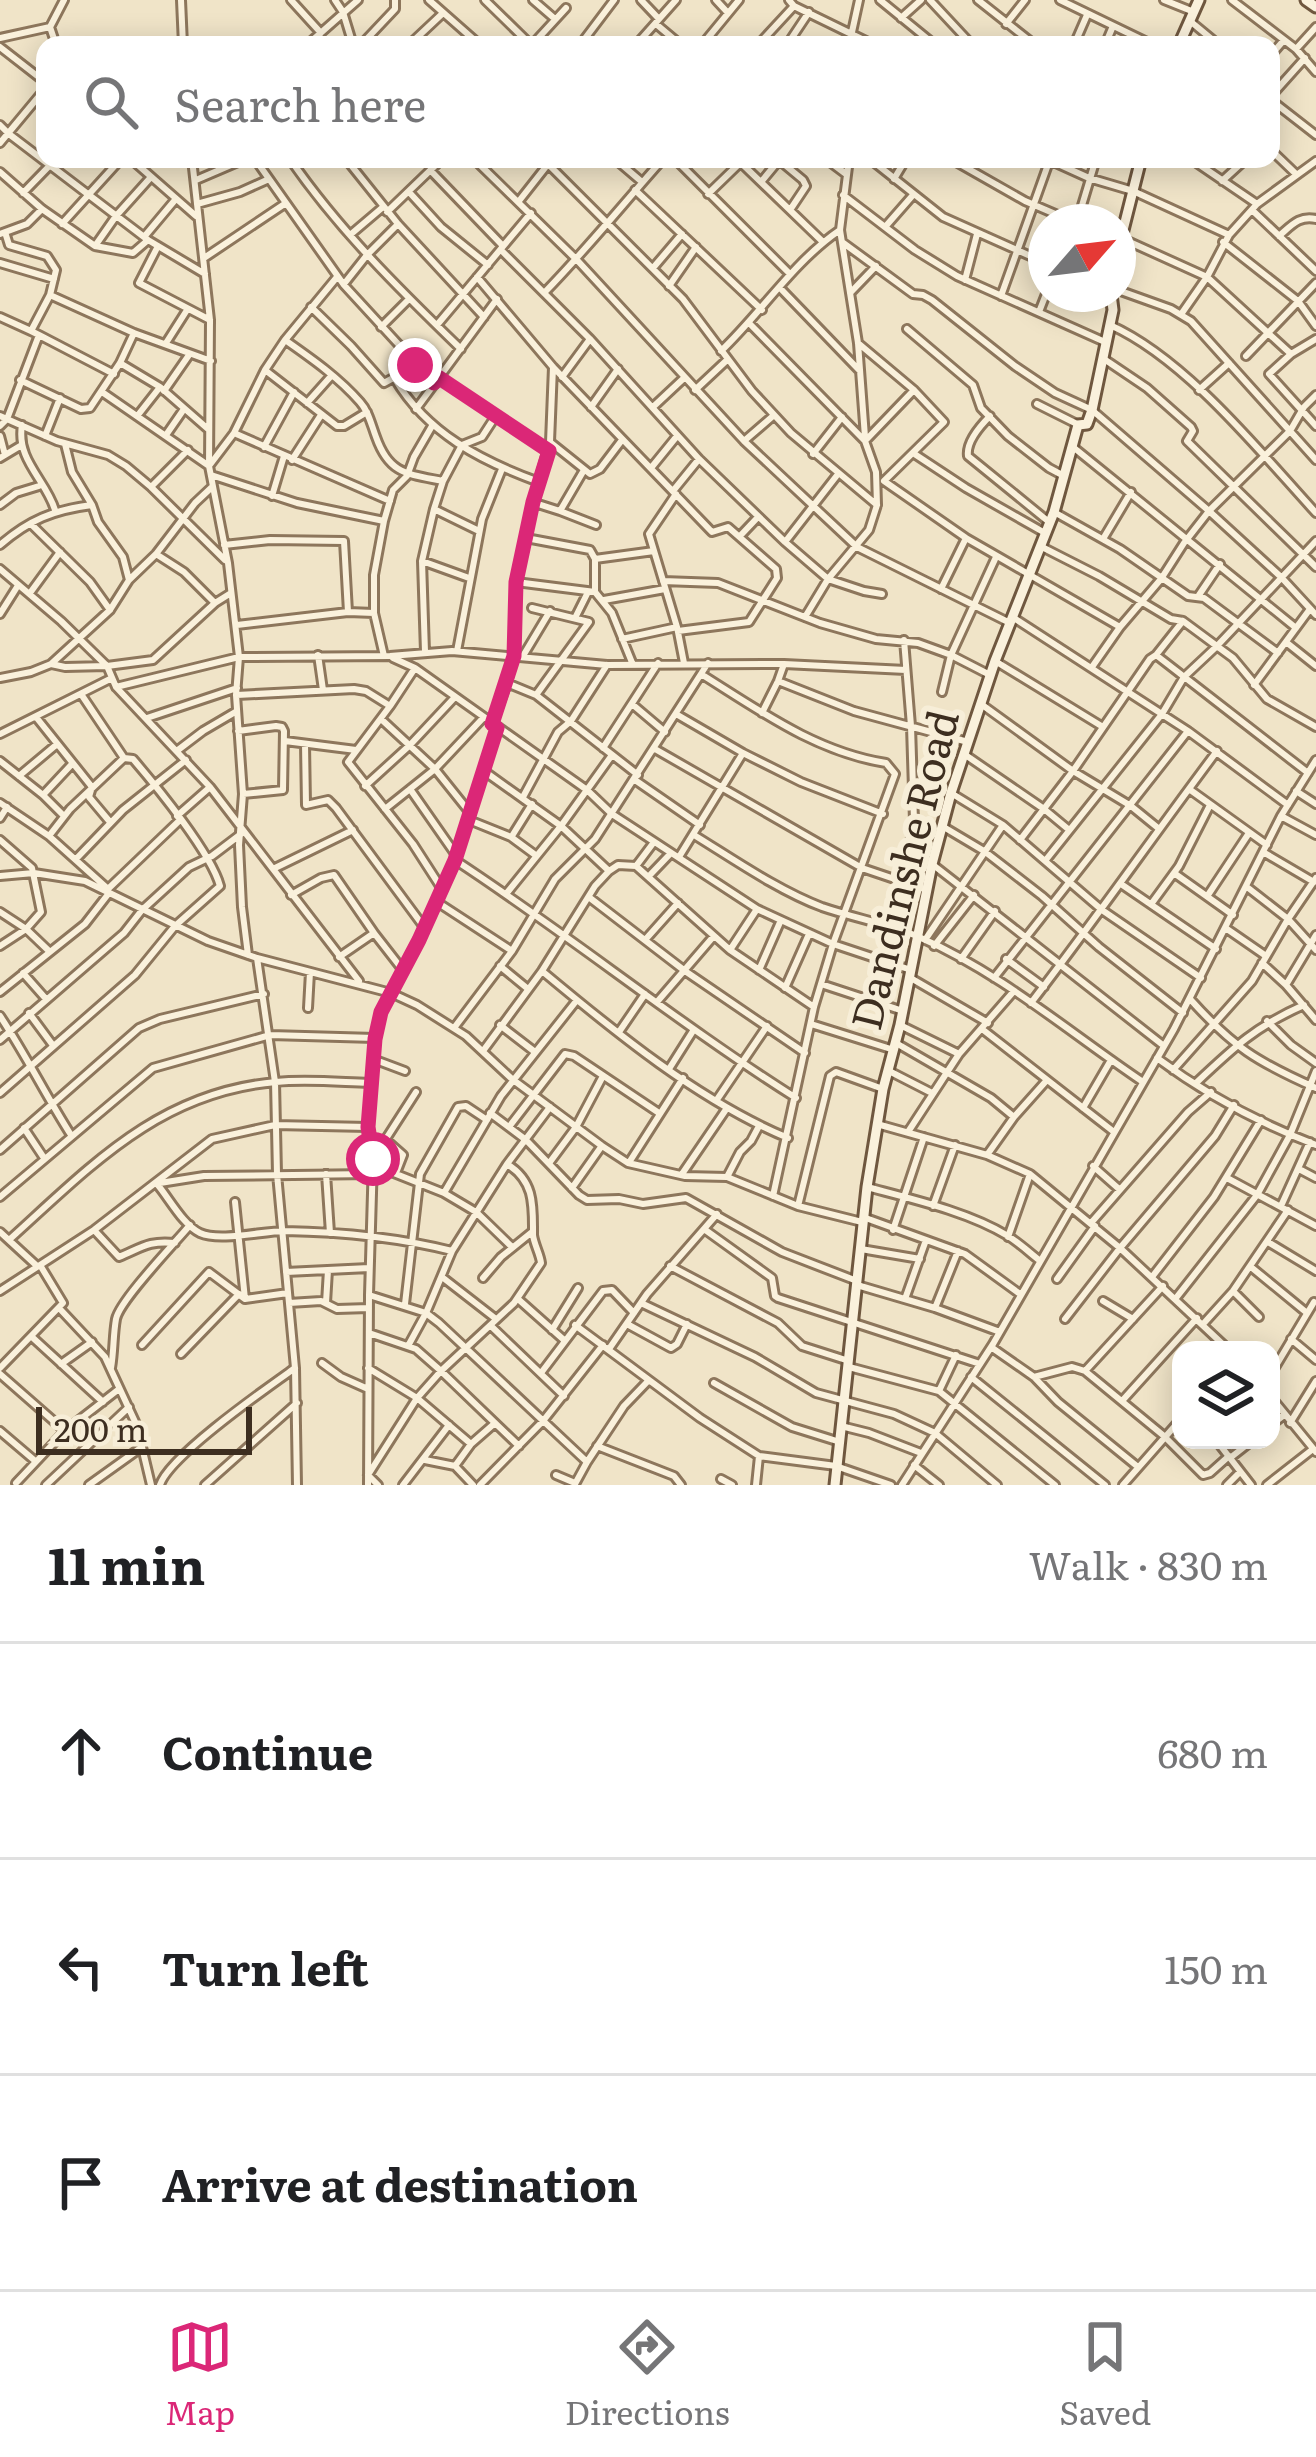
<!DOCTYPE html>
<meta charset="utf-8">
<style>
body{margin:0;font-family:Literata,serif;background:#f6f6f6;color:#202124}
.controls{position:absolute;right:36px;bottom:36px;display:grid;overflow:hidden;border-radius:24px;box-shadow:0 6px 30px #0003}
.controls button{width:108px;height:108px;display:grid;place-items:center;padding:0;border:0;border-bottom:3px solid #e0e0e0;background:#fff;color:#202124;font:60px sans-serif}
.compass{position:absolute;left:1028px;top:204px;width:108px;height:108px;border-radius:50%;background:#fff;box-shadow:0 6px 30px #0003;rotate:62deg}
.scale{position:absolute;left:36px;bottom:30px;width:216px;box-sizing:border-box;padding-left:12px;border:6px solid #3d2e20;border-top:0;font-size:33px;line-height:42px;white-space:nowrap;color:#3d2e20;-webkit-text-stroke:9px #f7eed8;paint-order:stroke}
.stop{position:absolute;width:36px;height:36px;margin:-27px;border:9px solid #db2777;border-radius:50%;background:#fff}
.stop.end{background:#db2777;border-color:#fff;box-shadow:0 3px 12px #0008}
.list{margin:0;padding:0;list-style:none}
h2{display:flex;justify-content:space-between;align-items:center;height:156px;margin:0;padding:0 48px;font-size:51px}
h2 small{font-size:39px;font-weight:400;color:#757577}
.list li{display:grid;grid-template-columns:78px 1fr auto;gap:36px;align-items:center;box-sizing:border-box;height:216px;padding:0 48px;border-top:3px solid #e0e0e0}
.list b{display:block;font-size:45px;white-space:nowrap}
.list em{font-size:39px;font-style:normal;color:#757577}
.icon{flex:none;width:66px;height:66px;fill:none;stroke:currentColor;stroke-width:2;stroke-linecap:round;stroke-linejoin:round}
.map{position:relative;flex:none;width:1316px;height:1485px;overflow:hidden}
.search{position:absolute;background:#fff;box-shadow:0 6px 30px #0003;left:36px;right:36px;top:36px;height:132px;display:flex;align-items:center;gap:30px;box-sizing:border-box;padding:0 42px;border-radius:24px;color:#757577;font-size:45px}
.sheet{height:804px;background:#fff}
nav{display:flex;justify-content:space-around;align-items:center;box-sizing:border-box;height:168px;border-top:3px solid #e0e0e0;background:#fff;font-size:33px;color:#757577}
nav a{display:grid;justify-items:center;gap:6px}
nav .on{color:#db2777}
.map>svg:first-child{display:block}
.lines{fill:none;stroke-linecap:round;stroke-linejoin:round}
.street-casing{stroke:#8d765c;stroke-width:12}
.secondary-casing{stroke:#6f573f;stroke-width:15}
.street{stroke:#faf1dc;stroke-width:6}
.secondary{stroke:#faf1dc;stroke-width:9}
.route{stroke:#db2777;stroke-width:15}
.labels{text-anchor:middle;stroke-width:12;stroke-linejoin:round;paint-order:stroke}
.street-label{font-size:42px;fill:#3d2e20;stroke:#f7eed8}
</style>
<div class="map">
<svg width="1316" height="1485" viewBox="0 0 1316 1485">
<rect width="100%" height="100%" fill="#f0e4c8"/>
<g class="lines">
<defs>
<path id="street" d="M181 0 183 45
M291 0 321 33
M335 0 343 12 353 45
M429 0 480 45
M485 0 531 45
M533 0 555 19
M641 0 659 19
M716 0 728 13
M789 0 794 6 874 45
M880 0 935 45
M930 0 972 45
M978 0 1035 45
M1060 0 1153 45
M1164 0 1194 12
M1232 0 1296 49 1316 72
M901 18 921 0
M1190 21 1219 45
M656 24 681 45
M1006 24 1025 0
M852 32 859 0
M0 38 50 27
M56 45 50 27 64 0
M307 45 358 0
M361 45 395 9V0
M409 45 442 14
M532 45 566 8
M580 45 614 0
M636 45 676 0
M702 45 739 0
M758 45 794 6
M787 45 809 12
M1074 45 1087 15
M1105 45 1113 26
M0 47 45 82
M1296 49 1316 27
M1271 55 1284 40
M1271 96 1305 58
M1271 100 1316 135
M0 125 9 134 148 240 205 274
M0 143 45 89
M1271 150 1297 175
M131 159 196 216
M192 159 210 320 209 466 228 563 239 657 236 695 243 794 239 845 242 907 248 955
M255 159 344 285 434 383
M290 159C339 230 400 290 461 349
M346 159 398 224 484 317
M474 159 577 260 744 441 857 547 1010 623
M615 159 642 182
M675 159 790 274
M737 159 823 242
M826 159 846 174
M849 159 840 230 858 343 865 437
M870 159 943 217 1046 263
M951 159 1025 201 1074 222
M1047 159 1089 178 1133 191 1229 235
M1191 159 1257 204
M779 160 803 180 806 186 790 210
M548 164 683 299 752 391 791 433 877 505
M431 171 503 246
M0 172 42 209 95 246 133 253 148 240
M894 179 906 159
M196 180 245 159
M1222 181 1246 159
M761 182 780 159
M635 190 762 310
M409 192 441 227 488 265
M23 193 56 159
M708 194 741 162
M843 195 915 250 957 276 1105 342
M519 201 552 159
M197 204 240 192 269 179
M1252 210 1316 271
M387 212 442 159
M1077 222 1096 159
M62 224 121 159
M885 227 913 195
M0 234 27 224 42 209
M350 235 383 207
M1279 236C1291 226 1299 215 1316 219
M144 237 175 200
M1123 239 1207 277 1291 354
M842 242 913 294 923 295 932 300 1015 366 1055 393 1092 410 1209 511 1281 577 1316 615
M1223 242 1298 301 1316 326
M95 246 116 216 151 177
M158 246 139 283 210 320
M501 250 590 339 699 459 785 542 828 579 864 591 882 594
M204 258 286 203
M0 263 54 279
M653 268 682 234
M477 277 553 367 712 532 728 527 776 569 777 578 749 622 678 631
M965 280 977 234
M344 284 367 255 398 224
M669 286 696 247
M780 288 860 371
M1118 290 1171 309 1191 321 1316 460
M851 292 876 266
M544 293C586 250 623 204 663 159
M50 295 134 333 211 361
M1001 296 1050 159
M311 307 351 346 384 383 415 366
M1039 312 1046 294
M1182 313 1207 277 1229 235 1257 204 1316 161
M0 317 31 331
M750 324 865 441 876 472 877 505 869 530 828 579 805 617
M437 325 531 213
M1110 325C1186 359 1260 452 1316 513
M381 327 409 299
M907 329 973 385 981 408 1008 436 1049 468 1064 476
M39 335 114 374
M1316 339 1291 354 1269 374 1316 426
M285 340C312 359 338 377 360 402 369 412 371 424 376 437 389 474 407 474 443 481
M166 343 187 310
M858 343 914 390 944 422 884 481
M721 351C761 313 794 261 840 230
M1246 356 1316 283
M1104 359 1147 388 1191 427 1193 431 1187 441 1316 567
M120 363 160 387 208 429
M265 370 337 426H344L367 412
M438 377 549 451
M562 377 590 339
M395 379C427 433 481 461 539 482
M20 380 81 409 90 408 120 363 134 333
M695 390 727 360
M1199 390 1229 363
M164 391 189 355
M102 392 209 466 234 433 265 370 285 340 337 277
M307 403 332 375
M1037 404 1077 424
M591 407 618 369
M653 407 684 378
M416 409 497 299
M138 415 160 387
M0 416 57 441 108 455 126 466 151 487 225 560
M990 416C980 426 966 442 968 456L1049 522
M22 425C16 460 46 480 55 510
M0 426 7 419 39 335 31 331 50 295 56 270 47 256 9 245 5 232
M234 433 390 501
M166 435 184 409
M0 436 5 455
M45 436 60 398
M744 441 773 416
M865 441 914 390
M550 442 590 474 600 469 622 440
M65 444 72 472 92 505 98 522 123 557 129 580
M264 447 294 392
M1073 447 1296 628
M913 453 966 488 1045 533
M813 454 842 417
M0 458 20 446
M292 460 321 415
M651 468 677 436
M211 475 297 503 384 521
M884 481 966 538 1120 627
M151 487 188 450
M673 491 699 459
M676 494 649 534 677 627 684 663
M272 496 284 456
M535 503 560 511 584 470
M0 505 16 493 39 486
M434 509 479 531
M560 511 596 525
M1054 512 1120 549 1188 596 1204 598 1278 653
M31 524 90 582 110 610
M740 536 758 517
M526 538 590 550 595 559 654 551
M1103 539 1131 492
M785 542 838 474
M0 545C29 520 53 510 92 505
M224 545 270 540 344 541 348 612
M1040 546 1099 576 1171 619 1183 621 1233 658 1267 699 1316 727
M156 554 184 572 215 603
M422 561 469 578
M0 569 61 621 107 666 116 687 210 787 359 981
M663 581 718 583 820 623 876 639 918 643 951 655 990 675
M516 582 595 592 612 613 633 665
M941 589 966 538
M595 591V559
M30 593 60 552
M1199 595 1220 564
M604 600 665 589
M532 608 589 622 536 695
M0 614 17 587
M575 618 588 592
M1014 618 1188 731 1288 805
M237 625 348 612 374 613
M622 639 677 627
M1286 642 1316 666
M457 651 482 519 502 469
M425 652 422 561 434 509 443 481 462 445 482 437 495 417
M318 655 323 690
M1156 655 1308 773
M384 656 374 613V575L384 521 393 490 407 476 414 457 432 426
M523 656 550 611
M393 658 415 668 587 790 612 814 757 909 833 944 911 970
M995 661 1103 727
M51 664 65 667 107 666 153 660 215 603 231 593
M1092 667 1120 627 1161 579 1184 543 1209 511 1290 431 1304 407 1316 395
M415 668 390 706 348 762 413 844 442 889
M701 674C760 711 816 752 886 763L895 774 833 944 814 1007 773 1196
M0 678 31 672 51 664 110 610 129 580 156 554 195 503 212 487
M778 681 854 711 968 742
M507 683 536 695 638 775
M1254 685 1310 609
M116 687 239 657 390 656 452 651 607 665 784 664 906 670
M942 692 951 655 996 557
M237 695 354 689 366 691 390 706
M632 704 665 732
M981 704 1073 771 1131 806 1158 828
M762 713 778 681 784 664
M676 714 743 753 801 782 883 814
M36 717 92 787 89 797 110 822
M147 718 237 688
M381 719 435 769 471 814
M492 724 507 683 515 647 516 582 533 502 550 442 553 367
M238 731 276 726 282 727 284 731 283 790 243 794
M0 734 112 678
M285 741 356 750
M305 744 306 805 328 800 336 808 424 927
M603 748 658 663
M655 749 862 868 927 890
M178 750 203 731 237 711
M964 754 1044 809 1068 829
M0 761 43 795 64 816
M19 776 56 745
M635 780 700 825
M365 786 410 745 455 697
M410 789 456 855
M1189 789 1267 845
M1296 791 1316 804
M951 793 1003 825 1102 910 1201 978
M43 795 72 764
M523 797 558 732 571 721 607 665
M0 803 49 836 108 889
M385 809 435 769 483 718
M177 816 210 787
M1281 816 1316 835
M0 818 7 807
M469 820 511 837 534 854
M942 826 984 851 1042 896 1099 947 1183 1013
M694 835C733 859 779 891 822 907 854 918 888 924 919 937 1001 973 1070 1033 1143 1082
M49 836 70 809 124 758
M512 836 532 804
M0 840 32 868 41 912 26 929 0 946
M1020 840 1073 771 1150 659 1156 655 1183 621
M1263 852 1314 882
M679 857 743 753
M76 859 123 810 186 760
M455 860C571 936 679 1024 796 1098
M1045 861 1162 714 1184 677 1217 646 1316 541
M932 864 1164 1046
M636 866 654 842
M273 869 353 830
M609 871 618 865 636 866 730 950 814 1007
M1174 873 1233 915
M0 876 34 873 85 881 208 941 257 958 391 993 417 1005 466 1036 512 1079 602 1146 628 1163 685 1176 727 1177 798 1206 862 1222
M649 876 671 853
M903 881 914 821 911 726 904 640
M1121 884 1216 949
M1247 887 1288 919 1316 950
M109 888 180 820
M506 894 561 826 612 755
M291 895 321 878 334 875 374 933 402 969
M1208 895 1249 833
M590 898 685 971 805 1053
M437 902 512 951
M1152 903 1179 866 1210 805
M0 912 26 929 50 952
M1227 929 1266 956
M645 940 678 903
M925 940 1003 825
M934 946 974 895
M730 950 757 909
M339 957 374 933
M257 958 275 1082 277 1174 295 1368 297 1485
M961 959 995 911
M1006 959 1044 987
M1262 963 1286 985 1316 1020
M500 966 528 989
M759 970 781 920
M542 971C615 1032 699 1101 788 1138
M23 973 46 999
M909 977 988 1023
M994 978 1188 731
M821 984 903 1011
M1286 985 1316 935
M785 988 809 934
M0 992 85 924 109 893
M1190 999C1233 1047 1257 1062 1316 1088
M657 1002 713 937
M1031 1003C1095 920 1154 835 1217 751
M308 1008 310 972
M29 1013 52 1044
M0 1016C26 1055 46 1096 71 1135
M1267 1021 1291 1045 1316 1063
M811 1024 894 1050
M500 1025 535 1052
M900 1025 959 1054
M454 1028 512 951 555 879 595 839 708 663
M982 1029 1114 1132
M619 1032 645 994
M0 1040 124 933 142 910 189 867 212 856 241 834
M896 1043 991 1098 1014 1117
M483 1051 542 971 595 886 609 871 561 826 484 771
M1157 1058C1204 1093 1261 1124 1316 1145
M373 1059 405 1071
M669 1069 693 1031
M1173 1070 1252 981 1288 919 1316 878
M889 1071 932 1093
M1196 1083C1233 1048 1256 1026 1304 1005
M0 1093 135 975 175 926 220 886C211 853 157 787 133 759L124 758 81 694
M716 1101 767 1026
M1083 1108 1111 1060
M490 1113 526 1140 579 1195 587 1200 619 1199 643 1204 686 1198 782 1252 857 1281
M877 1124 987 1155 1030 1174 1120 1248 1229 1350
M509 1127 565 1054 574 1056 659 1113
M24 1128 44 1158
M908 1132 959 1054 1014 991
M386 1140 403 1155 396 1173
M0 1150 139 1028 160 1019 264 994
M987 1155 1014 1117 1047 1080
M373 1159 416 1092
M630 1161 683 1078
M550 1162 576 1127 603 1076
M371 1164 444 1193 476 1212 512 1247
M1093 1166 1119 1189
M1299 1169 1316 1178
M326 1174 330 1233
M682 1174 727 1108
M727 1177 740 1152 751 1141 759 1126
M1227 1178 1316 1226
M160 1183 204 1176 372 1174
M157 1184C169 1198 183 1225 200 1233 220 1242 262 1231 285 1231 342 1232 396 1237 452 1251
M867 1187C912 1199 969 1212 1008 1236 1019 1243 1029 1252 1039 1260
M572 1188 601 1147
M444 1193 501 1096 577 1000
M0 1197 153 1068 270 1035 375 1038
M235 1202 245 1299
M798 1206 830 1076 836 1072 883 1089
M933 1206 955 1145
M1281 1206 1310 1142
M863 1217 965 1254 1020 1294
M1091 1223 1188 1112 1211 1092
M704 1229 772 1278 775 1296 778 1298 980 1364
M94 1230 119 1257C141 1248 149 1240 175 1243
M893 1230 924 1137
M0 1232 37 1266
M1008 1237 1030 1174
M9 1240C91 1166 159 1092 276 1082 306 1079 338 1082 369 1083
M1268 1242 1316 1271
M861 1249 920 1259
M670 1266 778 1323 802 1346 849 1361
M1251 1267 1307 1313
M286 1272 369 1268
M442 1277 496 1319
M1152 1277 1214 1197 1261 1120
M483 1278 501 1257 532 1232
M1057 1279 1095 1226
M857 1285 935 1308 1000 1332
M0 1291 94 1230 212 1139 275 1125 368 1127
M1233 1291 1259 1317
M369 1295 426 1313 439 1323 587 1462 575 1484
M1176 1298 1257 1195 1290 1135 1316 1071
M518 1299 564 1340
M905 1299 926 1240
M1103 1301 1133 1319
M289 1303 321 1301 337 1309 369 1308
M326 1303 328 1270
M641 1303 755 1357 816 1393 894 1414 935 1433 997 1485
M405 1304 420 1174 458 1107 466 1106 487 1120
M59 1308 105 1357 137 1426 151 1485
M935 1308 958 1251
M1065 1319 1120 1248 1215 1136 1234 1105
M1204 1323 1233 1291 1288 1210
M627 1324 671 1348 677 1344 687 1324
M575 1325 700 1418 759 1456 836 1466 891 1485
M491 1326 564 1396
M552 1330 578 1288
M369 1333 416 1349 441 1371 519 1446
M32 1337 103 1402
M1291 1339 1316 1360
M142 1345 209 1272 245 1299 288 1293
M408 1346 426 1313 452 1251 507 1164 550 1107
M991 1347 1034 1377 1058 1402 1138 1467
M609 1349 647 1294 717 1214
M181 1354 239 1294
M322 1363 341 1377 368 1389
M61 1364 92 1342
M849 1367 939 1391 1055 1485
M0 1368 63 1303 40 1265
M111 1368C114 1351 113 1336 116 1319 120 1300 175 1243 190 1225
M368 1368 417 1398 471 1444 455 1466
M1085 1371 1163 1286
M541 1373 603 1291 612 1290 634 1313
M0 1374 65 1431
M1271 1374 1314 1302
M971 1377 1105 1485
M1034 1377 1072 1367 1085 1371 1164 1436 1203 1475 1210 1473 1229 1456
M714 1383 792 1427 840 1442
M939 1391 956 1355
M1271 1397 1316 1452
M1122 1401 1197 1318
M1290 1423 1316 1381
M1271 1425 1284 1415
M841 1426 869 1433 921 1453
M0 1431 34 1460
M1216 1440 1251 1485
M471 1444 495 1423
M597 1446 674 1476 681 1485
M1230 1458 1253 1440
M425 1460 455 1466 473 1485
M587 1462 624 1406 649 1380
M914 1465 939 1485
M556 1475 575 1483
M721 1479 732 1485
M16 1483 65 1431 119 1389
M46 1485 129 1407
M89 1485 142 1447
M160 1485C169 1456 267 1388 295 1368
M205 1485 297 1403
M368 1485 369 1295 373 1159 368 1127 375 1038 381 1012 419 941 455 860 497 728
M378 1485 368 1475 417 1398 441 1371 514 1303 541 1263C540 1254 534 1244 533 1235 533 1206 535 1181 507 1164
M403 1485 449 1425
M480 1485 543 1421 603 1345
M756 1485 759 1456
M902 1485 993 1344 1174 1029 1281 816 1316 760
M1123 1485 1181 1419
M1227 1485 1240 1472
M1267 1485 1313 1449"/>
<path id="secondary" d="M1306 0 1316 7
M1179 45 1199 0
M1118 250 1141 159
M835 1485 867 1187 883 1089 900 1025 932 864 951 793 995 661 1054 512 1078 425 1087 424 1092 410 1113 310 1111 294"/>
</defs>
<use href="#street" class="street-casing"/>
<use href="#secondary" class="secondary-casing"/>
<use href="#street" class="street"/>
<use href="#secondary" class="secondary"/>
</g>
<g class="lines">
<path class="route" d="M373 1159 368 1127 375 1039 381 1012 419 940 455 860 497 728 492 724 514 656 516 582 533 502 549 451 438 377 434 383 415 365"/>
</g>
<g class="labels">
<g class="street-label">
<text transform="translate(905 870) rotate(-76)" y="15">Dandinshe Road</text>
</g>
</g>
</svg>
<div class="controls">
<button><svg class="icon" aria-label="layers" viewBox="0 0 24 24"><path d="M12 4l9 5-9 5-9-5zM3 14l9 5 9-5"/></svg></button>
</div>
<svg class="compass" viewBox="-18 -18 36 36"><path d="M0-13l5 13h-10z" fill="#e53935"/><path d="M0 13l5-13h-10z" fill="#757577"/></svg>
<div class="scale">200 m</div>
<div class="stop" style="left:373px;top:1159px"></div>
<div class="stop end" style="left:415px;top:365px"></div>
<div class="search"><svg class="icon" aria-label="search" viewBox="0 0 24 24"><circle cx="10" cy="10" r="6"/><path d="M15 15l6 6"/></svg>Search here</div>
</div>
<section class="sheet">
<h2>11 min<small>Walk · 830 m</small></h2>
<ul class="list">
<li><svg class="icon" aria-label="ahead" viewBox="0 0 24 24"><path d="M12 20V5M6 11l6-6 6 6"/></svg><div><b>Continue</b></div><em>680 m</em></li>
<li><svg class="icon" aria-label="left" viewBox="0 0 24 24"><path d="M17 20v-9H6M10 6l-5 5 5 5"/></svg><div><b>Turn left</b></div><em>150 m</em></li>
<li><svg class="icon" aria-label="arrive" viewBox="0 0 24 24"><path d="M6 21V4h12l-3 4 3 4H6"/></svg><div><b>Arrive at destination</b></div></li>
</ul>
</section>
<nav>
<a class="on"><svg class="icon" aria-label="map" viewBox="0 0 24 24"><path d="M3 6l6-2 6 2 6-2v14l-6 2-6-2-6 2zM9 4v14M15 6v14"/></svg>Map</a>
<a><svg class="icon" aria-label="directions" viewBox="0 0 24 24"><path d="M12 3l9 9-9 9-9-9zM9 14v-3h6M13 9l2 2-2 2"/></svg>Directions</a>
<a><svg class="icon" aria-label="saved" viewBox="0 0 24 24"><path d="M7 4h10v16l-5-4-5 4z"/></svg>Saved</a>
</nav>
